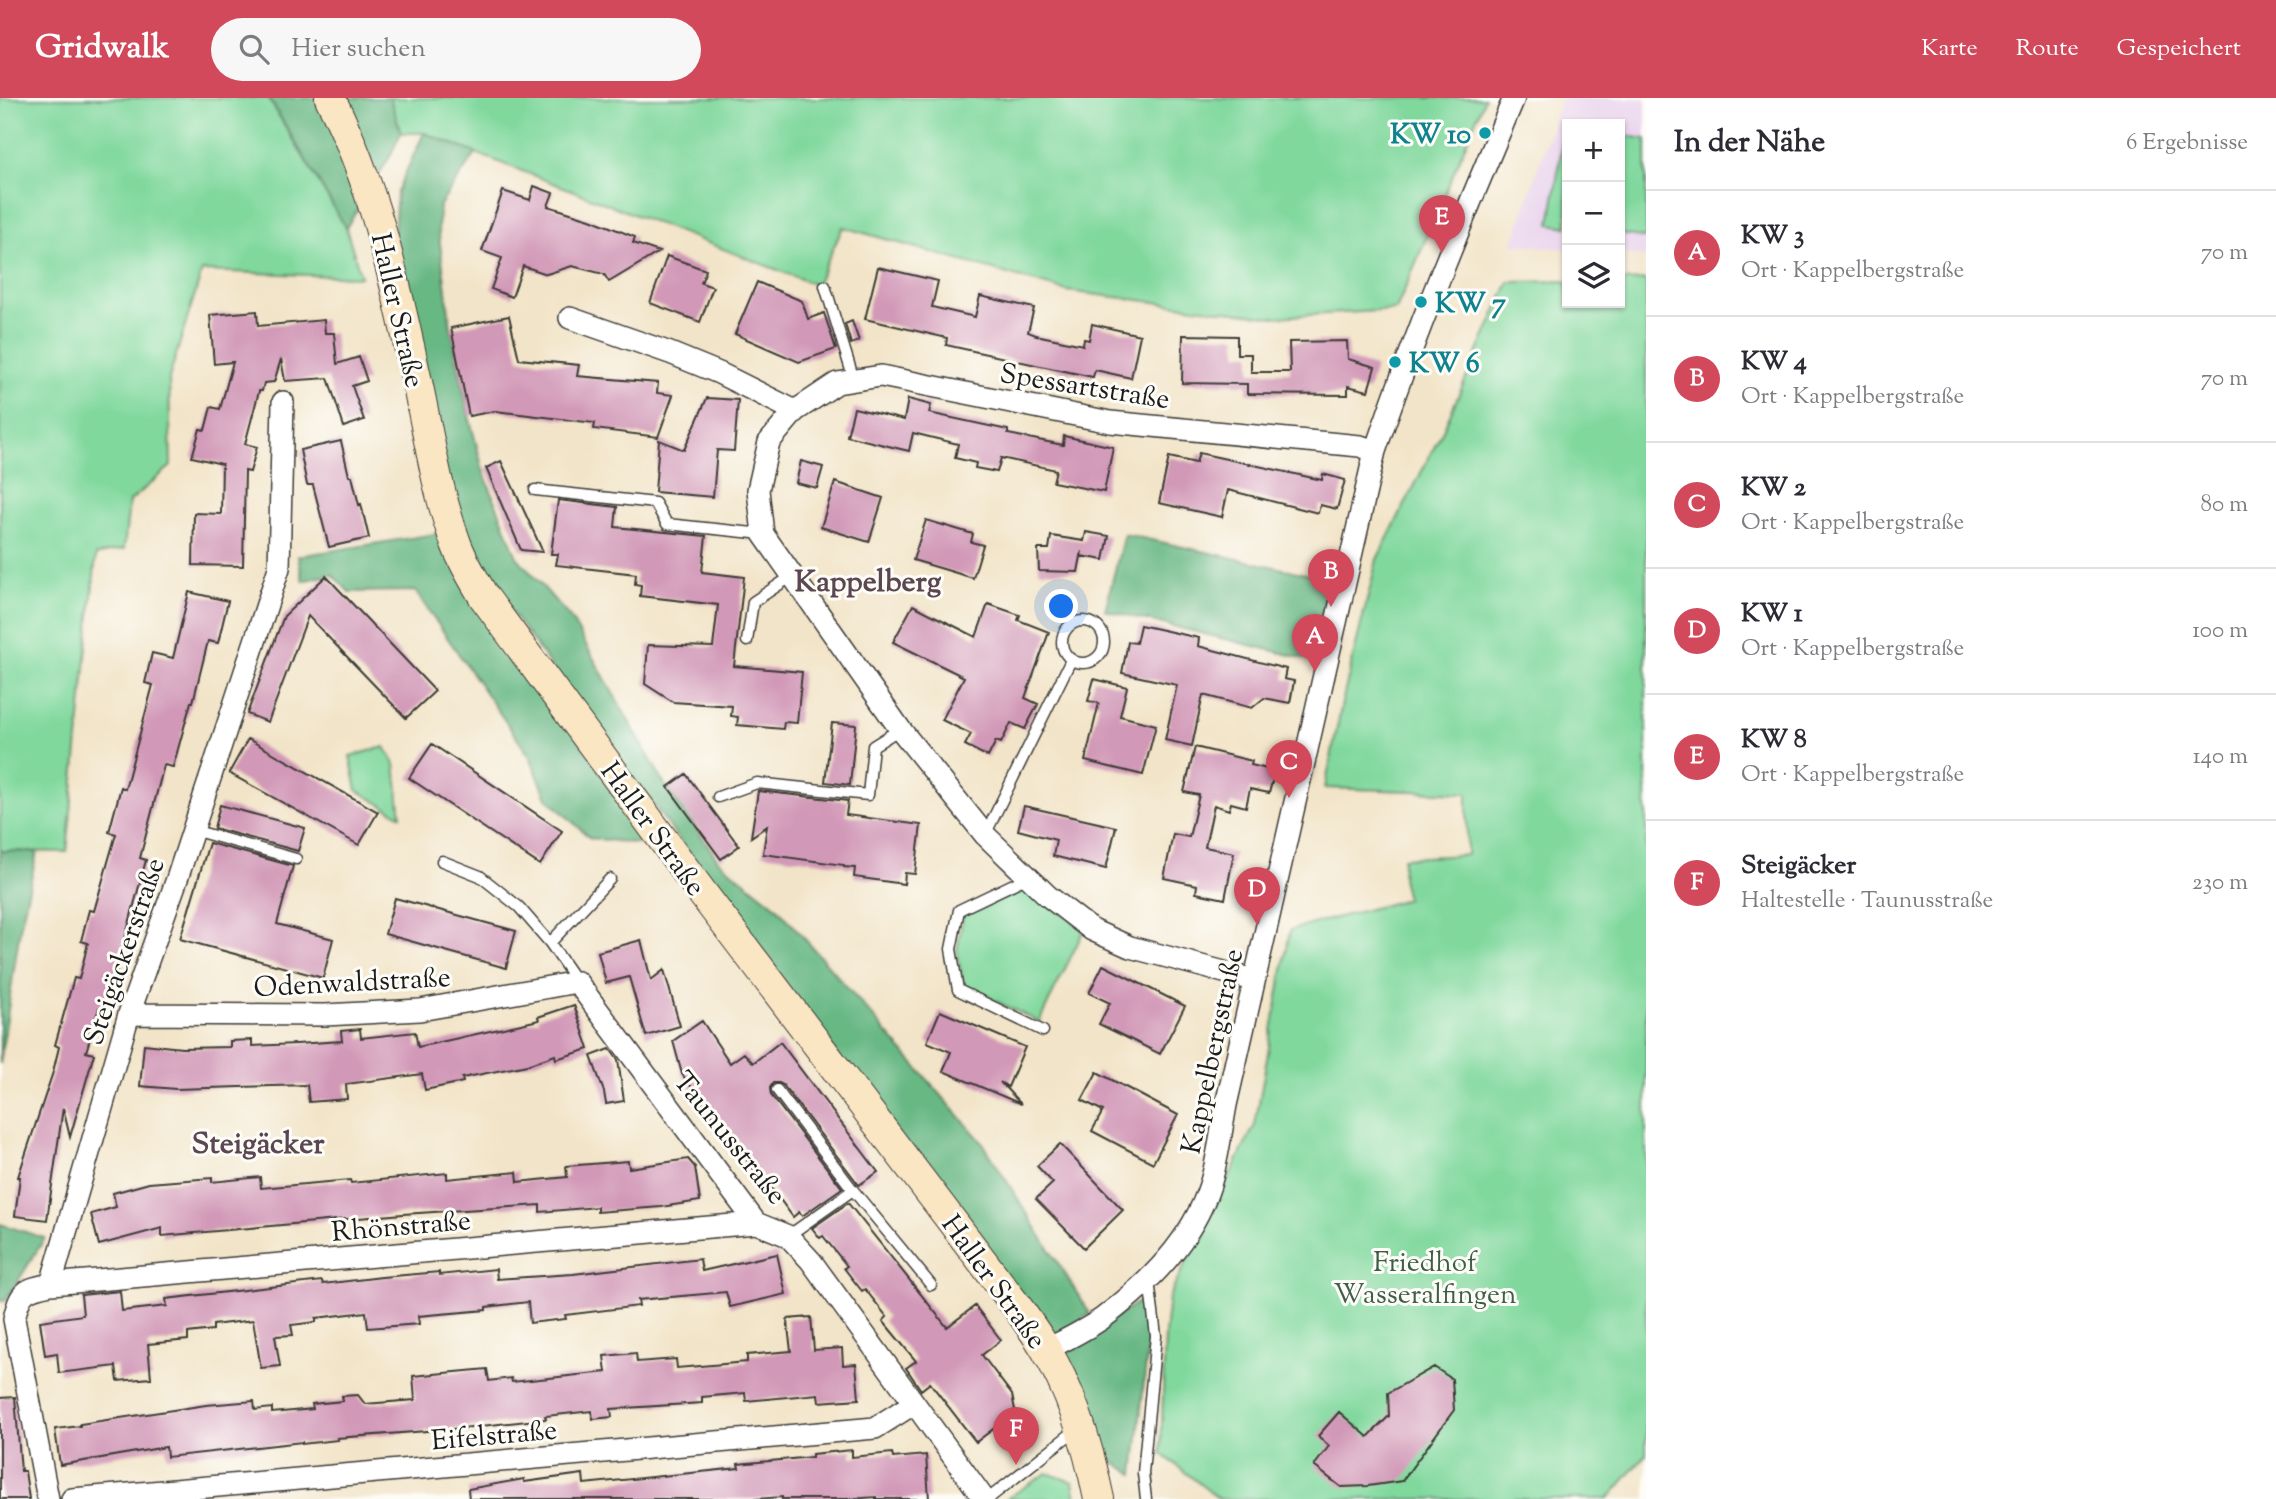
<!DOCTYPE html>
<html lang="de">
<meta charset="utf-8">
<style>
body{margin:0;font-family:"Sorts Mill Goudy",serif;background:#f7f7f7;color:#2b2b33}
.controls{position:absolute;right:21px;top:21px;display:grid;overflow:hidden;border-radius:0px;box-shadow:0 2px 5px #0004}
.controls button{width:63px;height:63px;display:grid;place-items:center;padding:0;border:0;border-bottom:2px solid #e1e1e2;background:#fff;color:#2b2b33;font:35px sans-serif}
.you{position:absolute;left:1062px;top:509px;width:24px;height:24px;margin:-18px;border:5px solid #fff;border-radius:50%;background:#1a73e8;box-shadow:0 0 0 10px #1a73e833}
.badge{display:grid;place-items:center;width:46px;height:46px;border-radius:50%;background:#d1495b;color:#fff;font-size:23px;font-weight:700}
.pin{position:absolute;translate:-50% -58px;filter:drop-shadow(0 2px 4px #0008)}
.pin::after{content:'';position:absolute;top:37px;width:24px;height:21px;background:inherit;clip-path:polygon(0 0,100% 0,50% 100%)}
.list{margin:0;padding:0;list-style:none}
h2{display:flex;justify-content:space-between;align-items:center;height:91px;margin:0;padding:0 28px;font-size:30px}
h2 small{font-size:23px;font-weight:400;color:#7c7c81}
.list li{display:grid;grid-template-columns:46px 1fr auto;gap:21px;align-items:center;box-sizing:border-box;height:126px;padding:0 28px;border-top:2px solid #e1e1e2}
.list b{display:block;font-size:26px;white-space:nowrap}
.list p{margin:0;font-size:23px;white-space:nowrap;color:#7c7c81}
.list em{font-size:23px;font-style:normal;color:#7c7c81}
.icon{flex:none;width:38px;height:38px;fill:none;stroke:currentColor;stroke-width:2;stroke-linecap:round;stroke-linejoin:round}
.map{position:relative;flex:none;width:1646px;height:1401px;overflow:hidden}
header{display:flex;align-items:center;gap:42px;box-sizing:border-box;height:98px;padding:0 35px;background:#d1495b;color:#fff}
header strong{font-size:33px}
nav{display:flex;gap:38px;margin-inline-start:auto;font-size:24px}
.search{width:490px;height:63px;background:#f7f7f7;display:flex;align-items:center;gap:18px;box-sizing:border-box;padding:0 24px;border-radius:38px;color:#7c7c81;font-size:26px}
main{display:flex}
aside{flex:1;background:#fff}
.map>svg:first-child{display:block}
.built{fill:#e9d2ed}
.green{fill:#80d89d;stroke:#4e7a5c;stroke-width:2}
.forest{fill:#68b884;stroke:#426a50;stroke-width:2}
.building{fill:#d198b7}
.lines{fill:none;stroke-linecap:round;stroke-linejoin:round}
.lane-casing{stroke:#3c3a36;stroke-width:13}
.street-casing{stroke:#3c3a36;stroke-width:24}
.secondary-casing{stroke:#3c3a36;stroke-width:32}
.lane{stroke:#fff;stroke-width:10}
.street{stroke:#fff;stroke-width:21}
.secondary{stroke:#fbe6c4;stroke-width:30}
.culture-dot{fill:#0f9aa8;stroke:#fdfcf7;stroke-width:2.5}
.labels{text-anchor:middle;stroke-width:6;stroke-linejoin:round;paint-order:stroke}
.culture-label{font-size:28px;font-weight:bold;fill:#0d838f;stroke:#fdfcf7;text-anchor:start}
.street-label{font-size:28px;fill:#1c1c1c;stroke:#fdfcf7}
.park-label{font-size:28px;fill:#3f5e49;stroke:#fdfcf7}
.neighbourhood-label{font-size:30px;font-weight:bold;fill:#5b4752;stroke:#fdfcf7}
</style>
<header>
<strong>Gridwalk</strong>
<div class="search"><svg class="icon" aria-label="search" viewBox="0 0 24 24"><circle cx="10" cy="10" r="6"/><path d="M15 15l6 6"/></svg>Hier suchen</div>
<nav><a>Karte</a><a>Route</a><a>Gespeichert</a></nav>
</header>
<main>
<div class="map">
<svg width="1646" height="1401" viewBox="0 0 1646 1401">
<rect width="100%" height="100%" fill="#fdfcf7"/>
<filter id="ink" filterUnits="userSpaceOnUse"><feTurbulence type="fractalNoise" baseFrequency=".0143" numOctaves="2"/><feDisplacementMap in="SourceGraphic" scale="14" xChannelSelector="R" yChannelSelector="G"/><feConvolveMatrix kernelMatrix="1 2 1 2 8 2 1 2 1" color-interpolation-filters="sRGB"/></filter>
<filter id="wash" filterUnits="userSpaceOnUse"><feTurbulence type="fractalNoise" baseFrequency=".00686" numOctaves="4" result="noise"/><feDisplacementMap in="SourceGraphic" scale="28" xChannelSelector="R" yChannelSelector="G"/><feGaussianBlur stdDeviation="1.57" result="paint"/><feColorMatrix in="noise" values="0 0 0 0 0 0 0 0 0 0 0 0 0 0 0 0 0 1.4 0 .05"/><feComposite in="paint" operator="in"/></filter>
<g filter="url(#wash)">
<rect width="100%" height="100%" fill="#f2e4c8"/>
<path class="built" d="M1561 0H1646V159L1620 156V26H1567V151L1513 146Z"/>
<path class="green" d="M0 0H268L346 130 361 179 202 173 169 280 171 368 129 404 124 451 96 457 67 754 0 753Z
M390 0H1485L1396 212 1274 219 1067 193 843 129 816 187 424 35H401Z
M1565 28 1567 29V129L1550 126Z
M1620 37 1646 41V140L1620 136Z
M1646 182V1357L1608 1401H1219L1161 1355 1165 1236 1169 1199 1255 1027 1290 832 1407 801 1402 780 1403 760 1467 757V695L1325 690 1342 605 1377 461 1443 332 1509 184 1567 183V205H1620V183Z
M385 649 395 666 401 718 357 692 350 658Z
M1026 786 1084 832 1039 924 963 887 957 852 963 818Z
M1047 1375 1073 1384 1076 1401H1006Z"/>
<path class="forest" d="M269 0H390L401 35 389 60 346 130Z
M424 35 476 55 440 107 438 130 451 230 469 318 483 372 517 459 572 522 665 687 719 763 777 809 983 1045 1090 1216 1047 1242 515 519 455 424 393 147 397 93Z
M441 435 649 747 590 740 547 700 530 659 415 493 349 494 332 476 303 483 298 458Z
M1124 436 1330 481 1311 562 1105 512Z
M0 753 37 754 20 831 0 966Z
M0 1126 45 1140 6 1202 0 1203Z
M1143 1201 1149 1237 1134 1377 1101 1355 1058 1257Z"/>
<g id="blocks">
<path class="building" d="M534 88 553 95 548 108 590 121 635 139 633 145 659 154 609 184 604 176 572 168 547 176 523 168 512 199 491 191 502 160 482 153 503 93 530 102Z
M667 158 706 172 701 185 713 189 700 224 650 205Z
M878 169 938 183 932 209 975 219 980 198 1034 210 1028 234 1036 237 1083 247 1084 241 1089 242 1092 226 1140 237 1131 280 1095 272 1093 279 1036 267 946 247 947 240 865 221Z
M757 184 802 203 808 221 824 215 836 251 799 264 735 236Z
M257 213 258 228 324 222 325 235H334L337 266 359 259 367 283 352 288 364 322 344 329 328 280 285 283 281 261 274 284 264 285 262 293H259L245 346 257 349 250 374 245 373 243 468 193 467 194 415 221 416 222 366 192 359 200 331 205 332 211 309 220 311 233 264 214 266 210 217Z
M509 218 519 261 579 267 577 278 658 285 657 295 673 297 658 339 594 331 595 325 495 313 469 318 451 230Z
M852 223 859 243 851 246 845 226Z
M1183 237 1237 238V256H1251V274H1290L1289 244 1347 243 1348 261 1375 269 1368 293 1348 288V297L1247 296V286L1182 285Z
M707 300 738 302 734 353 717 352 713 399 655 394 659 342 684 352Z
M908 301 931 307 929 315 1008 332V336L1063 347 1064 338 1113 349 1104 394 1053 384 1056 372 1001 360 997 374 975 370 976 365 955 360 958 346 913 335 909 353 847 338 854 310 904 322Z
M341 343 349 378H352L359 407 361 406 369 440 329 449 313 387H307L300 352Z
M1199 355 1322 382 1323 376 1345 382 1337 411 1320 407 1318 415 1228 392 1222 419 1159 405 1169 359 1196 365Z
M501 363 543 454 521 452 486 370Z
M801 363 823 369 817 390 796 385Z
M835 384 883 400 869 444 821 429Z
M558 402 617 409 615 429 706 438 702 474 744 479 734 568 802 574 797 625 784 624 783 631 737 627 738 619 731 618 732 608 673 604 645 586 648 547 713 549 718 507 640 498 641 487 635 486 636 476 556 467 558 456H551Z
M926 422 973 436 971 444 983 447 973 480 913 462Z
M1086 434 1109 438 1104 462 1081 458 1082 453 1078 474 1039 473 1038 451H1049L1051 438 1084 443Z
M326 478 435 593 406 620 308 518 268 624 247 616 284 518Z
M189 494 228 503 218 545 208 543 193 604H191L173 669 164 667 140 760 146 762 106 912 99 910 86 954 94 956 70 1039 63 1010 47 1122 15 1118 20 1079H18L53 974 59 949 55 947 74 880 79 881 88 845 81 843 89 812 94 813 116 736 109 734 121 689 125 691 153 587 145 585 152 555 173 560Z
M988 506 1020 517 1018 522 1049 534 1025 600 1038 606 1025 631 1011 625 1001 645 996 643 988 659 965 647 971 636 942 622 964 579 893 544 913 507 976 539Z
M1140 527 1199 540 1198 548 1286 571 1284 581 1294 583 1290 605 1264 600 1252 610 1203 597 1192 648 1165 642 1177 587 1122 575 1128 544 1136 545Z
M1094 581 1127 589 1120 618 1156 627 1143 677 1085 663 1099 605 1088 603Z
M832 625 856 627 850 687 825 684Z
M248 641 378 714 359 747 229 675Z
M432 646 562 733 540 767 409 680Z
M1195 649 1252 663 1251 667 1275 673 1269 695 1250 691 1246 709 1231 705 1229 712 1214 707 1205 749 1234 755 1225 801 1196 795 1197 787 1164 780 1173 736 1189 739 1199 697 1184 694Z
M686 676 739 748 721 761 668 689Z
M758 693 848 703 846 717 921 727 915 776 905 775 904 786 854 779 855 770 844 769V767L763 756 767 728 751 739Z
M220 707 305 730 298 753 214 730Z
M1024 708 1116 729 1106 771 1053 758 1056 742 1018 732Z
M209 745 293 768 277 826 333 841 323 880 180 841Z
M395 800 516 833 506 870 385 836Z
M641 842 651 882 664 872 680 928 646 938 629 879 606 885 598 854Z
M1103 867 1185 908 1160 956 1099 926 1110 905 1089 895Z
M574 907 589 951 556 961 555 957 527 967 462 980 463 984 425 992 422 976 346 986 347 1001 309 1004 307 987 176 991 140 988 144 946 182 950 230 949V943L252 942V948L296 946 342 943 341 933 360 931 361 940 415 934 418 949 539 922 538 919Z
M940 913 1025 949 1008 989 1000 984 1021 1006 943 973 951 954 927 944Z
M702 923 730 965 744 955 753 965 780 944 878 1074 859 1087 783 987 779 985H773L770 990 771 997 842 1090 802 1118 799 1114 793 1119 764 1080 761 1081 744 1058 748 1056 725 1025 720 1028 682 976 673 943Z
M610 951 618 962 624 1003 606 1006 604 994 591 958Z
M1097 974 1178 1017 1153 1065 1092 1033 1103 1013 1082 1002Z
M1060 1046 1123 1112 1084 1150 1036 1101 1053 1085 1037 1068Z
M688 1061 695 1069 700 1103 661 1109 597 1114V1109L540 1114V1107L403 1116 162 1138V1130L99 1147 91 1116 116 1109 113 1095 149 1085 212 1080V1084L260 1079 261 1090 350 1082 351 1085 447 1075V1081L517 1074 518 1084 567 1079 566 1068 628 1063 629 1070Z
M848 1105 947 1229 975 1208 1001 1242 982 1257 1012 1297 1015 1312 1009 1319 976 1344 930 1285 921 1292 906 1270 916 1263 883 1223 887 1219 865 1191 862 1193 854 1183 844 1170 847 1168 823 1138 820 1140 812 1130Z
M777 1156 786 1196 730 1209 726 1194 638 1202 639 1208 565 1217 566 1221 530 1225 528 1204 486 1209V1212L418 1218 419 1226 368 1230 366 1214 316 1220V1224L291 1227 293 1237 275 1238 280 1268 261 1270 253 1222 213 1227V1232L188 1235V1242L148 1246 151 1280 118 1283 116 1268 59 1275 57 1255 45 1257 40 1223 83 1217 81 1197 120 1193 122 1213 167 1208 166 1201 322 1183 323 1186 382 1179 439 1174V1177L496 1171 497 1181 573 1176 700 1161 702 1173Z
M811 1219 814 1252 842 1250 843 1267 856 1266 859 1301 819 1304 818 1296 746 1303 745 1295 702 1299V1305L611 1311 612 1319 593 1321 592 1313 545 1318 546 1321 453 1331 337 1340 338 1342 302 1346V1344L167 1359 166 1349 60 1367 55 1331 80 1328V1326L206 1307 254 1303 255 1312 272 1310V1315L313 1311 312 1306 343 1303 342 1298 358 1297 365 1306 415 1302 413 1278 487 1271 489 1283 511 1280 512 1284 606 1274 604 1258 636 1255 637 1264 676 1261 677 1270 747 1264V1257L791 1253 787 1221Z
M1434 1269 1452 1281 1454 1312 1402 1383 1368 1388 1341 1389 1314 1368 1329 1348 1318 1338 1339 1314 1368 1339 1389 1318 1388 1295Z
M15 1299 21 1373H25L29 1401H0V1300Z
M852 1352V1359L892 1355 893 1360 926 1357 929 1401H876V1399L850 1401H782V1399L756 1401H469L468 1391 524 1381V1384L583 1376 584 1386 739 1370 738 1366 812 1359V1356Z"/>
</g>
</g>
<g filter="url(#ink)">
<use href="#blocks" fill-opacity="0" stroke="#3c3a36" stroke-width="2"/>
<g class="lines">
<defs>
<path id="lane" d="M825 188 854 282
M535 392 655 405 667 426 763 436
M1062 544a21 21 0 1 1 42 0a21 21 0 1 1-42 0Z
M747 543 753 504 792 478
M718 699 757 685 868 697 873 648 900 631
M193 732 296 761
M985 737 1071 562
M442 763 480 778 519 809 550 845 577 884
M1028 779 959 812 951 851 958 892 1043 933
M550 845 610 781
M777 992 853 1092 788 1138
M853 1092 931 1187
M988 1401 1068 1338 1078 1333
M1146 1401 1143 1375 1156 1238 1149 1182"/>
<path id="street" d="M570 220 670 255 719 275 795 313
M1254 882 1130 849 1092 832 1048 798 985 737 900 631 763 436 758 392 769 344 795 313 837 285 881 278 1110 324 1360 348 1375 353
M129 916 325 917 420 912 577 884 756 1125 788 1138 811 1163 984 1401
M51 1186 756 1125
M1046 1252C1065 1242 1086 1232 1103 1220 1149 1185 1192 1143 1210 1087 1218 1061 1221 1034 1226 1007L1375 353C1416 233 1465 116 1514 0
M48 1401 14 1221C20 1194 24 1191 51 1186L129 916 177 781 279 470 283 304
M72 1401 875 1330 913 1306"/>
<path id="secondary" d="M330 0C377 92 397 193 419 293 430 345 438 398 457 448 464 466 474 482 484 499L703 796 1021 1214C1029 1226 1038 1238 1045 1250 1072 1294 1089 1352 1099 1401"/>
</defs>
<use href="#lane" class="lane-casing"/>
<use href="#street" class="street-casing"/>
<use href="#secondary" class="secondary-casing"/>
<use href="#lane" class="lane"/>
<use href="#street" class="street"/>
<use href="#secondary" class="secondary"/>
</g>
</g>
<g class="culture-dot">
<circle cx="1485" cy="35" r="7"/>
<circle cx="1421" cy="204" r="7"/>
<circle cx="1395" cy="264" r="7"/>
</g>
<g class="labels">
<g class="culture-label">
<text x="1471" y="45" text-anchor="end">KW 10</text>
<text x="1435" y="214">KW 7</text>
<text x="1409" y="274">KW 6</text>
</g>
<g class="street-label">
<text transform="translate(399 212) rotate(77)" y="10">Haller Straße</text>
<text transform="translate(1085 287) rotate(9)" y="10">Spessartstraße</text>
<text transform="translate(654 730) rotate(54)" y="10">Haller Straße</text>
<text transform="translate(123 853) rotate(-71)" y="10">Steigäckerstraße</text>
<text transform="translate(352 883) rotate(-3)" y="10">Odenwaldstraße</text>
<text transform="translate(1211 953) rotate(-78)" y="10">Kappelbergstraße</text>
<text transform="translate(731 1039) rotate(51)" y="10">Taunusstraße</text>
<text transform="translate(401 1127) rotate(-5)" y="10">Rhönstraße</text>
<text transform="translate(995 1183) rotate(54)" y="10">Haller Straße</text>
<text transform="translate(494 1336) rotate(-5)" y="10">Eifelstraße</text>
</g>
<g class="park-label">
<text x="1425" y="1173">Friedhof<tspan x="1425" dy="32">Wasseralfingen</tspan></text>
</g>
<g class="neighbourhood-label">
<text x="868" y="493">Kappelberg</text>
<text x="258" y="1055">Steigäcker</text>
</g>
</g>
</svg>
<div class="controls">
<button>+</button>
<button>−</button>
<button><svg class="icon" aria-label="layers" viewBox="0 0 24 24"><path d="M12 4l9 5-9 5-9-5zM3 14l9 5 9-5"/></svg></button>
</div>
<div class="you"></div>
<div class="pin badge" style="left:1315px;top:574px">A</div>
<div class="pin badge" style="left:1331px;top:509px">B</div>
<div class="pin badge" style="left:1289px;top:700px">C</div>
<div class="pin badge" style="left:1257px;top:827px">D</div>
<div class="pin badge" style="left:1442px;top:155px">E</div>
<div class="pin badge" style="left:1016px;top:1367px">F</div>
</div>
<aside>
<h2>In der Nähe<small>6 Ergebnisse</small></h2>
<ul class="list">
<li><span class="badge">A</span><div><b>KW 3</b><p>Ort · Kappelbergstraße</p></div><em>70 m</em></li>
<li><span class="badge">B</span><div><b>KW 4</b><p>Ort · Kappelbergstraße</p></div><em>70 m</em></li>
<li><span class="badge">C</span><div><b>KW 2</b><p>Ort · Kappelbergstraße</p></div><em>80 m</em></li>
<li><span class="badge">D</span><div><b>KW 1</b><p>Ort · Kappelbergstraße</p></div><em>100 m</em></li>
<li><span class="badge">E</span><div><b>KW 8</b><p>Ort · Kappelbergstraße</p></div><em>140 m</em></li>
<li><span class="badge">F</span><div><b>Steigäcker</b><p>Haltestelle · Taunusstraße</p></div><em>230 m</em></li>
</ul>
</aside>
</main>
